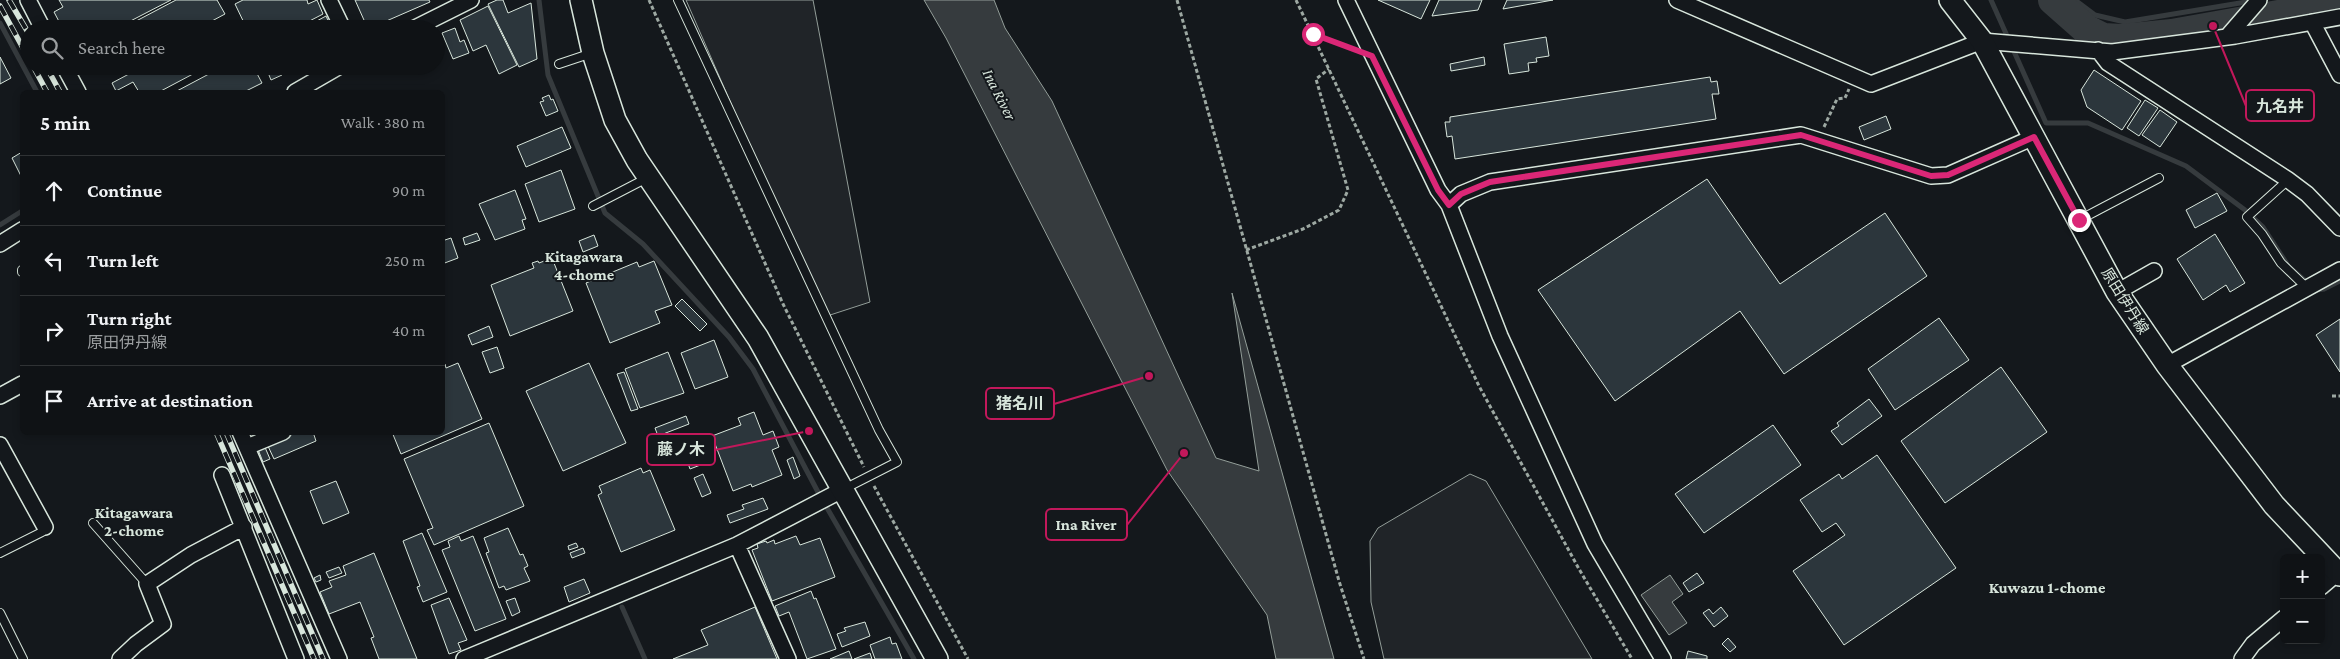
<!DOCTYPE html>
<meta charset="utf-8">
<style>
body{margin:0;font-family:"Crimson Pro","Noto Sans JP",serif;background:#1d2022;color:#f1f3f6}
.controls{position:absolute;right:15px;bottom:15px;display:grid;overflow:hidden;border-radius:8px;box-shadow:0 2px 8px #0003}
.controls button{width:45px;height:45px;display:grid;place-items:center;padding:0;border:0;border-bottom:1px solid #2f3234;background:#0f1215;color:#f1f3f6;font:25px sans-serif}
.stop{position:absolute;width:15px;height:15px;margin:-11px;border:4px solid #db2777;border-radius:50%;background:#fff}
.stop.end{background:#db2777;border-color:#fff;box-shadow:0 1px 5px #0008}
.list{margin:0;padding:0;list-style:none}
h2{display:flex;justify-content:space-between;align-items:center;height:65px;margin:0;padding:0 20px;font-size:21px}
h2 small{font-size:16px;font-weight:400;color:#9b9ea0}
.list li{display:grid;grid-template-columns:32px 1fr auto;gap:15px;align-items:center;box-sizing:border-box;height:70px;padding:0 20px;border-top:1px solid #2f3234}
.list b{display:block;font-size:19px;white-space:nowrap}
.list p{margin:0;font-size:16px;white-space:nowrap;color:#9b9ea0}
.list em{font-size:16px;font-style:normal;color:#9b9ea0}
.icon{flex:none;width:28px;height:28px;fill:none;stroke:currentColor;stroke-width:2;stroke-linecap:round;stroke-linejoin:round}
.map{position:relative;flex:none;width:2340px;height:659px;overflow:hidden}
.search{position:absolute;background:#0f1215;box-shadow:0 2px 8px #0003;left:20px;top:20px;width:425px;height:55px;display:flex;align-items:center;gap:12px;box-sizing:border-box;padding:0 18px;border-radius:28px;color:#9b9ea0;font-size:19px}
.panel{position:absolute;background:#0f1215;box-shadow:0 2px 8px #0003;left:20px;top:90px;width:425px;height:345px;border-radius:8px}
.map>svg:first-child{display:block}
.green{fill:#202428;stroke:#939e99}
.water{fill:#363b3e;stroke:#939e99}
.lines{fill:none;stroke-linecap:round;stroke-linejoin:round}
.stream{stroke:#363b3e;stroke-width:5}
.river{stroke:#363b3e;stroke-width:30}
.building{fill:#2c363c;stroke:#d8e6dc}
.lane-casing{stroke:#d8e6dc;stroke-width:10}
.street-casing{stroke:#d8e6dc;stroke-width:18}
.secondary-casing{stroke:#d8e6dc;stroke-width:24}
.path{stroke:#9da8a2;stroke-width:3;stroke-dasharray:4 2.5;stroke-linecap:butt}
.lane{stroke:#14181c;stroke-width:8}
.street{stroke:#14181c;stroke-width:15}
.secondary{stroke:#14181c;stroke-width:21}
.rail-casing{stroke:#d8e6dc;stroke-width:5.5}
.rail{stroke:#14181c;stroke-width:4;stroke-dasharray:11;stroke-linecap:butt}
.route{stroke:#db2777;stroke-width:6}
.labels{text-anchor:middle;stroke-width:4;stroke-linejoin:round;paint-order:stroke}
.street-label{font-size:15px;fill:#d8e6dc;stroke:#14181c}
.water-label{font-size:16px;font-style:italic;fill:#d8e6dc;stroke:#14181c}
.neighbourhood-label{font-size:16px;font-weight:bold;fill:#d8e6dc;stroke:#14181c}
.leader{fill:none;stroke:#c2185b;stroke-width:2}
.callout-dot{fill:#c2185b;stroke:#14181c;stroke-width:2}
.callout{fill:#14181c;stroke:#c2185b;stroke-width:2}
.callout-label{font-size:16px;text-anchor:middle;font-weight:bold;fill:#d8e6dc}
</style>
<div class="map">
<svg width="2340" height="659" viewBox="0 0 2340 659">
<rect width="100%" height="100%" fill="#14181c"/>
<path class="green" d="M686 0H813L870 302 824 317Z
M1470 474 1486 481 1592 659H1384L1371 602 1370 541 1378 528Z"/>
<path class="water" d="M924 0H994L1005 28 1052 101 1216 458 1259 471 1232 293 1334 659H1276L1267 615 1167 470 946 38Z
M1670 575 1683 594 1672 602 1687 623 1669 635 1641 595Z"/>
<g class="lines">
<path class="stream" d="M539 0 548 75 605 213 643 244 729 337 753 369 819 494 914 659
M1991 0 2046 123H2088L2186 166 2245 210 2263 227 2289 267 2316 290 2324 289 2340 281
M2075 0 2095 15 2125 22 2252 1
M0 23 37 92
M0 225 22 211
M622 607 645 659"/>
<path class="river" d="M2053 0 2087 30 2103 38 2122 39 2172 34 2340 4"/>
</g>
<path class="building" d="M59 0H171L115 29H63L54 12 63 7Z
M176 0H217L225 14 197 29H121Z
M243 0H307L308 4 317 0 323 14 294 29H247L235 4Z
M355 0H429L430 2 368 29Z
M497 0H503L508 13 531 3 537 59 519 67 488 4Z
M1378 0H1430L1421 19Z
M1439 0H1482L1478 10 1432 16Z
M1507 0H1553L1503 9Z
M488 6 517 65 499 74 486 45 473 51 460 20Z
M326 16 332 29H302Z
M229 21 233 29H214Z
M455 28 460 42 464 40 469 53 453 59 442 33Z
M1546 37 1549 56 1536 58 1537 62 1528 63 1529 71 1509 74 1504 44Z
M0 57 11 78 0 84Z
M1484 57 1485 65 1451 71 1450 64Z
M144 66H208L159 92H139L133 82 116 91 112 83Z
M224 66H253L262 83 244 92H175Z
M279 66 282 75 271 80 267 70Z
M293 66 301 68 291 74 288 69Z
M2094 70 2141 101 2122 130 2087 107 2081 90Z
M1710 77 1711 82 1717 81 1719 94H1712L1716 119 1455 159 1452 136 1447 137 1445 122H1450V117Z
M549 95 551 100 553 99 558 111 546 116 540 102 544 101 542 98Z
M2145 100 2158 108 2139 136 2127 128Z
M2160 110 2177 122 2160 147 2142 135Z
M1886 116 1891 129 1864 140 1859 127Z
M562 127 571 148 526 167 517 146Z
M22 152V178L12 158Z
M561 170 575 209 539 222 525 184Z
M1707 179 1780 284 1885 213 1927 276 1784 374 1740 311 1615 401 1538 290Z
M515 190 526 219 522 220 525 229 495 240 479 204Z
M2217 193 2227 211 2195 228 2186 210Z
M477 233 480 240 465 245 463 238Z
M2215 234 2245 283 2230 292 2226 285 2203 300 2177 259Z
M594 235 598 246 583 252 579 241Z
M451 238 458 258 442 264V241Z
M552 258 573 311 510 336 491 285 534 268 532 263 538 261 539 263Z
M654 261 672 305 655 311 660 323 610 343 586 283 637 262 639 267Z
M682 299 707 324 700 331 675 306Z
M1939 318 1969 360 1895 410 1868 369Z
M2340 319V372L2316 335Z
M489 326 493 337 472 345 468 335Z
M714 340 728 377 695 389 681 353Z
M497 347 504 368 490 373 482 352Z
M668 352 684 393 640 408 625 369Z
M458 363 482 419 401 454 392 432H442V365L445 364 446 368Z
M589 363 626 443 563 471 526 391Z
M2001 367 2047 432 1945 503 1901 441Z
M624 372 638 409 631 411 617 374Z
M1869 399 1882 416 1842 445 1831 431 1839 426 1837 423Z
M754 412 763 435 773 431 779 447 772 450 782 475 752 487 751 484 733 491 712 436 741 425 738 418Z
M686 416 689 424 658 436 655 428Z
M489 423 524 506 434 545 427 530 433 528 404 459Z
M1773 425 1801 465 1704 533 1675 494Z
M294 432H313L316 441 274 459 267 444Z
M264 445 270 459 263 462 257 447Z
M699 452 703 464 690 469 686 458Z
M1877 455 1956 568 1844 645 1793 571 1845 535 1836 523 1822 532 1800 500 1839 474 1842 479Z
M793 457 800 476 794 479 787 460Z
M641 468 643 473 650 470 675 530 621 552 598 495 602 493 599 486Z
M703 474 711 493 702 497 694 478Z
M336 481 349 513 323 524 310 491Z
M763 498 768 509 730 523 727 515 744 509 742 505Z
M508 528 520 555 523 554 528 566 524 568 530 581 506 590 504 586 499 588 486 553 489 552 484 538Z
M422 533 447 592 423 602 417 587 420 586 403 541Z
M459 536 461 541 473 536 506 619 475 631 442 550 450 547 448 541Z
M796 536 800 545 820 538 835 577 772 601 752 550 758 548 757 544 766 541 767 543 774 540 775 544Z
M576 543 578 547 569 550 568 546Z
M583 548 585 553 572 558 570 553Z
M374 553 417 659H379L371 638 374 637 360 602 329 614 320 592 332 587 329 581 346 575 343 566Z
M339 567 342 573 329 578 326 572Z
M1697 573 1704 583 1689 592 1683 583Z
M320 575 321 580 316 582 314 578Z
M584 579 590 593 569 602 564 587Z
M811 591 814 599 816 598 836 649 807 659 789 612 779 616 775 606Z
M449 598 467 640 458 643 461 650 449 654 431 605Z
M515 598 520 612 512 616 506 601Z
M755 607 777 659H673L708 645 701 630Z
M1721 607 1728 616 1714 627 1703 613 1709 609 1713 614Z
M865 622 870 636 842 647 837 634 846 631 844 628Z
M890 637 892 644 896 643 902 659H875L870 645Z
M1728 638 1736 647 1730 652 1722 644Z
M849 651 852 659H830Z
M1688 651 1707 656V659H1686Z
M870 653 872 659H854Z"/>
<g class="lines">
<defs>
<path id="lane" d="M678 0 879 430 897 462 844 489
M559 64 592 53
M2288 180 2247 217 2262 234 2281 263 2308 289
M593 206 647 178
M2081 219 2159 178
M22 270V272
M93 523 147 584
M0 553 42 532 45 527
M0 613 23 659"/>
<path id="street" d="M28 0 43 29
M329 0 343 29
M1346 0 1438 190 1449 205 1500 336 1595 544 1663 659
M1677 0 1871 84 1982 41 2112 52 2235 36 2340 17
M2312 22 2340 75
M413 29 471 0
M2227 37 2259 0
M2098 50 2108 63 2287 179 2307 194 2340 228
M64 66 78 92
M295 92 340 66
M1449 205 1461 194 1490 182 1801 135 1931 176 1948 175 2034 137
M0 244 22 230
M2117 292 2154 271
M2167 365 2340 270
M0 396 22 384
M240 432 339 659
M0 445 45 527
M247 447 283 432
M222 475 296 659
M737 545 788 659
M2321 587 2340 571
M120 659 136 644 163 624 147 584 191 555 244 527
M464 659 737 545 842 490
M2242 659 2253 644 2284 618"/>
<path id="secondary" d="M581 0 593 53 615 120 637 160 758 338 937 659
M1950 0 1982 41 2117 292 2167 365 2274 505 2340 575"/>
</defs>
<use href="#lane" class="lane-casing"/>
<use href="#street" class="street-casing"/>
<use href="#secondary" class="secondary-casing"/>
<path class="path" d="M649 0 783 304 864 467
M1177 0 1339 581 1364 659
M1296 0 1479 386 1579 569 1632 659
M1313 34 1353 49
M1824 127 1837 99 1845 98 1849 89
M1246 250 1303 229 1339 210 1348 190 1316 79 1329 69
M2332 396H2340
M874 486 968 659"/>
<use href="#lane" class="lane"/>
<use href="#street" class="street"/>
<use href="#secondary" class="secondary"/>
<defs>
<path id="rail" d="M9 0 29 34
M0 6 29 59
M33 66 47 92
M46 66 60 92
M216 432 314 659
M226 432 323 659"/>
</defs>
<use href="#rail" class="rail-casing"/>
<use href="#rail" class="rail"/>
</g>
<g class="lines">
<path class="route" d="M1313 34 1372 56 1438 190 1449 205 1461 194 1490 182 1801 135 1931 176 1948 175 2034 137 2079 220"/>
</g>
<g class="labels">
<g class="street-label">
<text transform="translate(2125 301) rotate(58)" y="5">原田伊丹線</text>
</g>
<g class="water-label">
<text transform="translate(1000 94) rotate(63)" y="6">Ina River</text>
</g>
<g class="neighbourhood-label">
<text x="584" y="262">Kitagawara<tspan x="584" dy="18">4-chome</tspan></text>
<text x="134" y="518">Kitagawara<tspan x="134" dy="18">2-chome</tspan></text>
<text x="2047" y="593">Kuwazu 1-chome</text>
</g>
</g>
<path class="leader" d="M2213 26L2246 106M1149 376L1054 404M809 431L715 450M1184 453L1127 525"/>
<g class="callout-dot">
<circle cx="2213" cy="26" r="5"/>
<circle cx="1149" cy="376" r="5"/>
<circle cx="809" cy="431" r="5"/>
<circle cx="1184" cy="453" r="5"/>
</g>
<g class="callout">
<rect x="2246" y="90" width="68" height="31" rx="5"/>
<rect x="986" y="388" width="68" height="31" rx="5"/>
<rect x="647" y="434" width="68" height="31" rx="5"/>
<rect x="1046" y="509" width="81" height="31" rx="5"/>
</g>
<g class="callout-label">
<text x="2280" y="112">九名井</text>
<text x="1020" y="409">猪名川</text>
<text x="681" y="455">藤ノ木</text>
<text x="1086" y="530">Ina River</text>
</g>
</svg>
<div class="controls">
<button>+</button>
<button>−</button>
</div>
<div class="stop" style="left:1313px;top:34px"></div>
<div class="stop end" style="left:2079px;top:220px"></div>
<div class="search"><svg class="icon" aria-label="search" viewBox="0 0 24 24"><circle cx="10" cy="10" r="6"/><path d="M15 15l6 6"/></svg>Search here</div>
<section class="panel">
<h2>5 min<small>Walk · 380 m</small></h2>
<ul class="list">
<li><svg class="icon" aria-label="ahead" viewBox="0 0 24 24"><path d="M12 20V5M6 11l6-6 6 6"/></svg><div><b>Continue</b></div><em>90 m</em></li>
<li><svg class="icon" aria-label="left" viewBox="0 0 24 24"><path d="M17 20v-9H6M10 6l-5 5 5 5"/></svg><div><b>Turn left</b></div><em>250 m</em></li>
<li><svg class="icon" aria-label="right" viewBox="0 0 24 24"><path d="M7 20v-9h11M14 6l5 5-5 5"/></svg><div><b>Turn right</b><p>原田伊丹線</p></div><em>40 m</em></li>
<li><svg class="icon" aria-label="arrive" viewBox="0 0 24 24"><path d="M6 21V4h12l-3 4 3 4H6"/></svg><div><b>Arrive at destination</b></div></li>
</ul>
</section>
</div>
